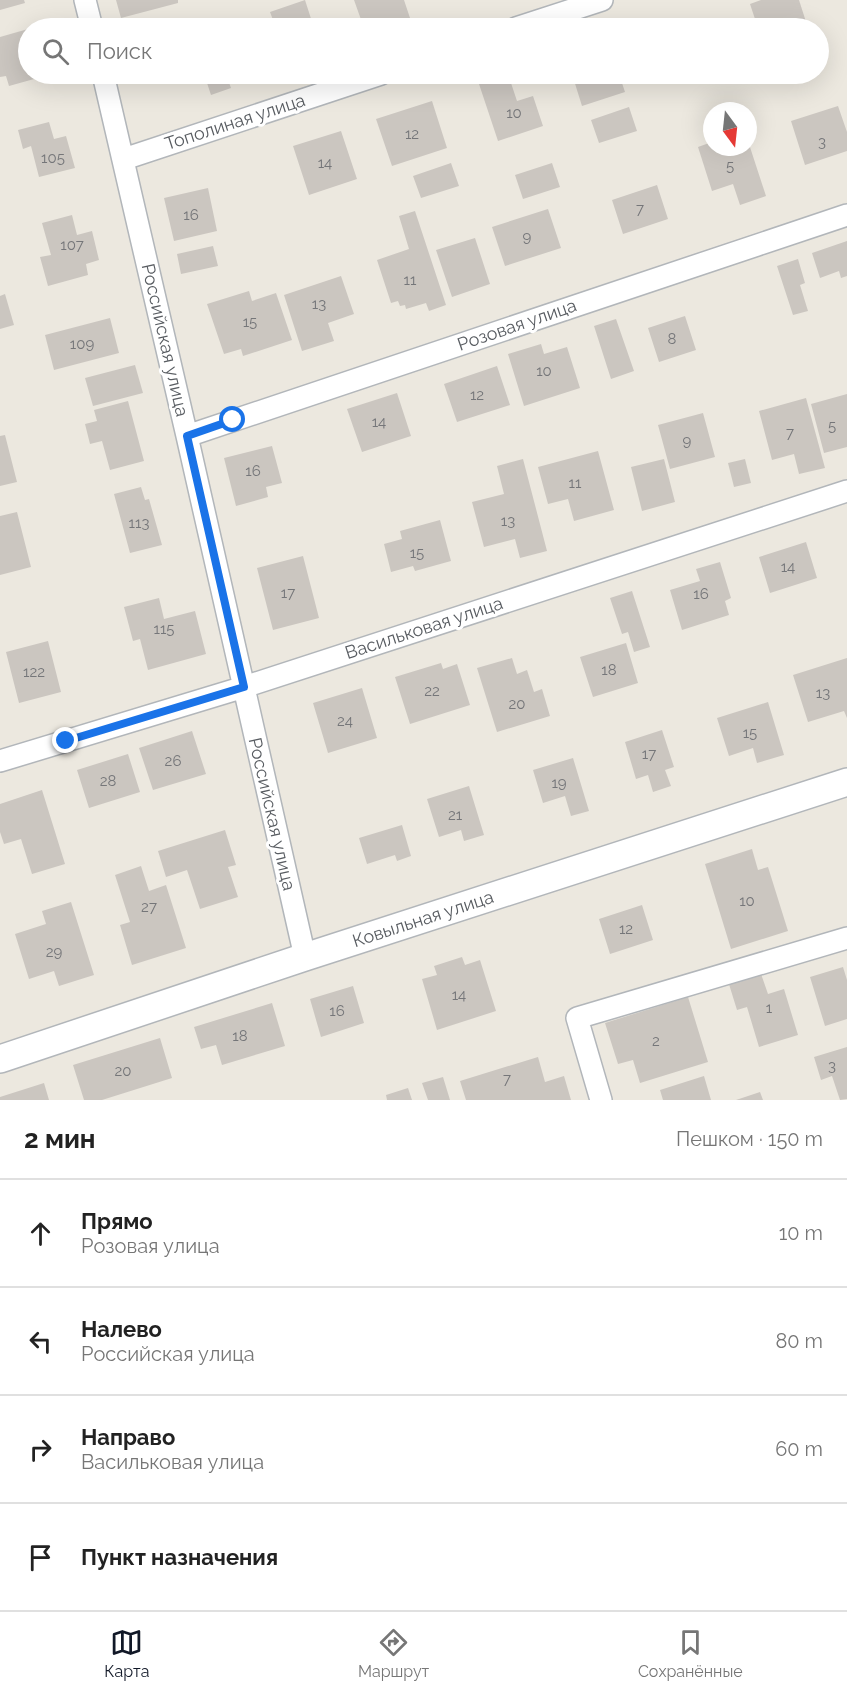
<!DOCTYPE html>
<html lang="ru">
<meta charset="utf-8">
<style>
body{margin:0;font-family:Raleway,sans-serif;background:#f2f2f2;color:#222}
.compass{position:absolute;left:703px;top:102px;width:54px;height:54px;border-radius:50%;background:#fff;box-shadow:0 6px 24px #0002;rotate:165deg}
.stop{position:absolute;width:18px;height:18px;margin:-14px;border:4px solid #1a73e8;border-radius:50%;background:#fff}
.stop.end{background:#1a73e8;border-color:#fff;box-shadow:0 2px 6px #0008}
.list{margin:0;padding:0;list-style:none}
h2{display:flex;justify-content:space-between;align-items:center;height:78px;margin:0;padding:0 24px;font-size:26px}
h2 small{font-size:20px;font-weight:400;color:#767676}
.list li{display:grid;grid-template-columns:39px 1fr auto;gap:18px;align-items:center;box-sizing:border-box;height:108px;padding:0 24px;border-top:2px solid #e0e0e0}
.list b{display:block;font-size:22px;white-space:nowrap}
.list p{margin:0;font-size:20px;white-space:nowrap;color:#767676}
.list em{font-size:20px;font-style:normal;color:#767676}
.icon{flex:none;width:33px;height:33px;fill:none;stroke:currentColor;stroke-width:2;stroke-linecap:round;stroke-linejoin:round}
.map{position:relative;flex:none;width:847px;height:1100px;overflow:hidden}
.search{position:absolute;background:#fff;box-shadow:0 6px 24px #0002;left:18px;right:18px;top:18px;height:66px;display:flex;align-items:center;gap:15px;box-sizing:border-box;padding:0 21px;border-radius:33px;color:#767676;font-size:22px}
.sheet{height:510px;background:#fff}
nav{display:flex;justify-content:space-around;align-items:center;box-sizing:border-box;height:84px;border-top:2px solid #e0e0e0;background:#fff;font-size:16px;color:#767676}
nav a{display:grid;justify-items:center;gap:3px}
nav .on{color:#111827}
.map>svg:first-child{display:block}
.building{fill:#cbc6c0}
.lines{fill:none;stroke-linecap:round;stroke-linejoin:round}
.minor-casing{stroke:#b2b6ba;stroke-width:24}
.tertiary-casing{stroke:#b2b6ba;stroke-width:30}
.minor{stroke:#fff;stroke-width:21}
.tertiary{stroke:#fff;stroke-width:27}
.route{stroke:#1a73e8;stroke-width:8}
.labels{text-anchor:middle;stroke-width:6;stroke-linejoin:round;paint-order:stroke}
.number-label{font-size:15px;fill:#757679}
.street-label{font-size:18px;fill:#585c61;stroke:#fff}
</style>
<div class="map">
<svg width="847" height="1100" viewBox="0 0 847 1100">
<rect width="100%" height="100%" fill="#ece8df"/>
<path class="building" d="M0 0H24L25 3 0 10Z
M116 0H178V3L121 18Z
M305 0 314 28H276L270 12Z
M354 0H404L411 21 388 28H364Z
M761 0H799L808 28H758L750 4Z
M700 21 703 28H678Z
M28 29V74H52L9 86 6 76 0 77V37Z
M185 74H226L231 88 211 95 204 74 187 80Z
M508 74 517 101 533 96 543 126 498 141 479 84Z
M572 74H619L625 92 582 106Z
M432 101 447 148 392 166 376 119Z
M838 106 847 132V151L805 165 791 121Z
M629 107 637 131 599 143 591 120Z
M49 122 54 139 66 136 75 168 39 177 31 146 23 149 18 130Z
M341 131 357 179 309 195 293 146Z
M748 141 766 196 740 205 733 184 712 191 698 147 712 142V147H748Z
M451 163 459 186 421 198 413 176Z
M552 163 560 187 523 199 515 175Z
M657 185 668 219 623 234 612 200Z
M208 188 217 231 174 241 164 198Z
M548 209 561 248 505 266 492 227Z
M415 211 446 305 429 311 426 303 406 309 405 305 400 306 398 301 391 303 377 260 409 249 399 216Z
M72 215 77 235 92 231 99 260 86 264 88 275 48 286 40 257 51 255 42 223Z
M475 238 490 284 452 297 436 250Z
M847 241V276L841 278 839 271 820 278 812 253Z
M213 246 218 266 181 274 177 254Z
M798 259 805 283 800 285 808 311 793 315 777 266Z
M341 276 354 314 328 323 334 341 302 351 284 295Z
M249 291 252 301 276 293 292 340 243 356 241 349 224 354 207 304Z
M5 294 14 325 0 329V296Z
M685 316 696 350 659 362 648 328Z
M110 318 119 353 54 370 45 335Z
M616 319 634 371 611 379 594 326Z
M541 344 544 354 567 347 580 388 524 406 508 354Z
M135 365 143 393 93 406 85 378Z
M497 366 510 405 457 422 444 384Z
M397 393 411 436 362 452 347 409Z
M847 394V447L824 453 811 404Z
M806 398 825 468 799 474 794 454 772 460 759 411Z
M128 401 144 461 110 470 102 441 90 444 85 424 97 421 94 410Z
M703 413 715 457 670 469 658 425Z
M5 435 17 482 0 486V436Z
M272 446 282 483 266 487 268 497 236 506 224 458Z
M598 451 614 510 574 521 568 499 548 504 538 467Z
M523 459 547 551 520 558 515 539 484 547 472 502 504 494 497 466Z
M664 459 675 502 642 511 631 467Z
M745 459 751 483 734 487 728 463Z
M141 487 145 500 149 499 162 545 130 553 114 494Z
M17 512 31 567 0 575V516Z
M440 520 451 561 415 571 413 566 391 572 384 544 402 539 400 531Z
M806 542 817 578 770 593 759 557Z
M303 556 319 618 273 630 257 568Z
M720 562 731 598 725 601 729 615 682 630 670 590 700 581 696 569Z
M632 591 650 647 634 652 628 632 622 634 610 598Z
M159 598 164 619 195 611 206 654 148 670 140 639 133 641 124 607Z
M48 641 61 692 19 703 6 652Z
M626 643 638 683 593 697 580 657Z
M512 658 517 674 527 670 534 692 542 689 550 716 497 732 477 668Z
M847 658V718L844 711 808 722 793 675Z
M441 663 443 669 457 664 470 705 410 724 395 677Z
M362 688 377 738 328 753 313 703Z
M768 702 784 755 757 763 753 748 729 756 717 718Z
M662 730 674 767 665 770 671 786 653 792 648 775 636 779 625 742Z
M192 731 206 774 153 790 139 748Z
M128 754 140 792 89 808 77 770Z
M573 758 589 811 571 816 565 796 543 803 533 770Z
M469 786 484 835 464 841 461 830 439 837 427 799Z
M42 790 65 864 32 874 21 839 4 844 0 832V804Z
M402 825 411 856 397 861 395 855 367 864 359 838Z
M225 830 236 865 228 867 238 897 200 909 187 870 166 877 158 851Z
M752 849 758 870 768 867 788 931 731 949 705 864Z
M141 866 149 891 166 885 186 948 132 965 120 925 130 922 115 875Z
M71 902 94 975 59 986 54 971 29 979 15 934 46 924 42 911Z
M642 905 653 940 610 954 599 919Z
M462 957 465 965 480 960 496 1011 437 1030 422 979 437 975 434 966Z
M843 967 847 980V1019L825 1026 810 977Z
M760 971 768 994 784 989 798 1035 759 1047 747 1007 737 1010 728 981Z
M353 986 364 1023 321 1037 310 999Z
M688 997 708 1062 640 1083 633 1060 618 1064 605 1023Z
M272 1003 285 1046 222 1065 216 1045 201 1049 194 1027Z
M160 1038 172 1078 102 1100H84L73 1065Z
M847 1047V1099L840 1100 832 1076 821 1080 814 1057Z
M538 1057 545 1082 564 1076 571 1100H466L460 1081Z
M704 1076 711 1100H663L660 1090Z
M443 1077 450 1100H428L422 1083Z
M44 1083 49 1100H0V1097Z
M408 1088 412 1100H387L386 1095Z
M760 1092 763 1100H736Z"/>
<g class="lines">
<defs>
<path id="minor" d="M85 0 92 28
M516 28 602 0
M103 74 187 436 305 957
M124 159 381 74
M187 436 847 215
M0 761 244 687 847 491
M601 1100 577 1018 847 938"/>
<path id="tertiary" d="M0 1059 305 957 847 782"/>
</defs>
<use href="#minor" class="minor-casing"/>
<use href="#tertiary" class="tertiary-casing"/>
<use href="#minor" class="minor"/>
<use href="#tertiary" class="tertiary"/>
</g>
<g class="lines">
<path class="route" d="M66 741 244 687 187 436 233 420"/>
</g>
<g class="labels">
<g class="number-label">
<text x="514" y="118">10</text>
<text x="412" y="139">12</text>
<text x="822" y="147">3</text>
<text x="53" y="163">105</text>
<text x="325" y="168">14</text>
<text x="730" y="171">5</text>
<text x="640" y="214">7</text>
<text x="191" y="220">16</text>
<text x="527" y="242">9</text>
<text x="72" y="250">107</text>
<text x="410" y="285">11</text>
<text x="319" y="309">13</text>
<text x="250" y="327">15</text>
<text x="672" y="344">8</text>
<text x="82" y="349">109</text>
<text x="544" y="376">10</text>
<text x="477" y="400">12</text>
<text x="379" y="427">14</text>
<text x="832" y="431">5</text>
<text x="790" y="438">7</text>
<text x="687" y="446">9</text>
<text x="253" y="476">16</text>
<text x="575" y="488">11</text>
<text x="508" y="526">13</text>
<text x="139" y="528">113</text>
<text x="417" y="558">15</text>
<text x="788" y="572">14</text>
<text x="288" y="598">17</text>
<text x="701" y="599">16</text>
<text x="164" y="634">115</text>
<text x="609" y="675">18</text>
<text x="34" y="677">122</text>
<text x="432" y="696">22</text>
<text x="823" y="698">13</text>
<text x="517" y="709">20</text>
<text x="345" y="726">24</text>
<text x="750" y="738">15</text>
<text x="649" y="759">17</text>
<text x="173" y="766">26</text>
<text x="108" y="786">28</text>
<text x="559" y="788">19</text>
<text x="455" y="820">21</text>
<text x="747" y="906">10</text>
<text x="149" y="912">27</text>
<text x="626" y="934">12</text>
<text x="54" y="957">29</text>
<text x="459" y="1000">14</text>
<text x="769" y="1013">1</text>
<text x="337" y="1016">16</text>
<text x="240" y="1041">18</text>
<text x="656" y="1046">2</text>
<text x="832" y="1071">3</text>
<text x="123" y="1076">20</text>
<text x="507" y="1084">7</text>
</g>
<g class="street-label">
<text transform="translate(235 122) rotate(-18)" y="6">Тополиная улица</text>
<text transform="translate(517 325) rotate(-19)" y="6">Розовая улица</text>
<text transform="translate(165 340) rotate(77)" y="6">Российская улица</text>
<text transform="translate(424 628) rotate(-18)" y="6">Васильковая улица</text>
<text transform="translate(272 814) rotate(77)" y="6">Российская улица</text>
<text transform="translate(423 919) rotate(-18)" y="6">Ковыльная улица</text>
</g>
</g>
</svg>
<svg class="compass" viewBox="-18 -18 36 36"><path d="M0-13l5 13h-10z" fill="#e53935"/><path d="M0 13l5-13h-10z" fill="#767676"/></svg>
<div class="stop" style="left:233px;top:420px"></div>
<div class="stop end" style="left:66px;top:741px"></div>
<div class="search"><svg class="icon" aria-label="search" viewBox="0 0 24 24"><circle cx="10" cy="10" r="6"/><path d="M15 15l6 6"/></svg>Поиск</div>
</div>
<section class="sheet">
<h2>2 мин<small>Пешком · 150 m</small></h2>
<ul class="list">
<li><svg class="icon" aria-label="ahead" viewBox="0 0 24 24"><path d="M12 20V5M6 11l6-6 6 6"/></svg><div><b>Прямо</b><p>Розовая улица</p></div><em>10 m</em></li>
<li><svg class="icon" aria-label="left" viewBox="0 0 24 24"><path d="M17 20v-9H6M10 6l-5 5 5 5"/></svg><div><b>Налево</b><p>Российская улица</p></div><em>80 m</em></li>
<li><svg class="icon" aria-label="right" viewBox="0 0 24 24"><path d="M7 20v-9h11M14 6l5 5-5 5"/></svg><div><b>Направо</b><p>Васильковая улица</p></div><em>60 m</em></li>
<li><svg class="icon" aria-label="arrive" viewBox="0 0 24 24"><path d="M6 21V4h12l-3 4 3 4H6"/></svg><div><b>Пункт назначения</b></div></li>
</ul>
</section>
<nav>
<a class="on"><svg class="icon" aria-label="map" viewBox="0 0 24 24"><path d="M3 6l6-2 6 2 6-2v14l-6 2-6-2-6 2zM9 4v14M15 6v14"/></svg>Карта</a>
<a><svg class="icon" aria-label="directions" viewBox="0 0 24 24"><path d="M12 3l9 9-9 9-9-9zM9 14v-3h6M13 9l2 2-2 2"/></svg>Маршрут</a>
<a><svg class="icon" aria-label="saved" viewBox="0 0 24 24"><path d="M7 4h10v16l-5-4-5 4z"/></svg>Сохранённые</a>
</nav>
